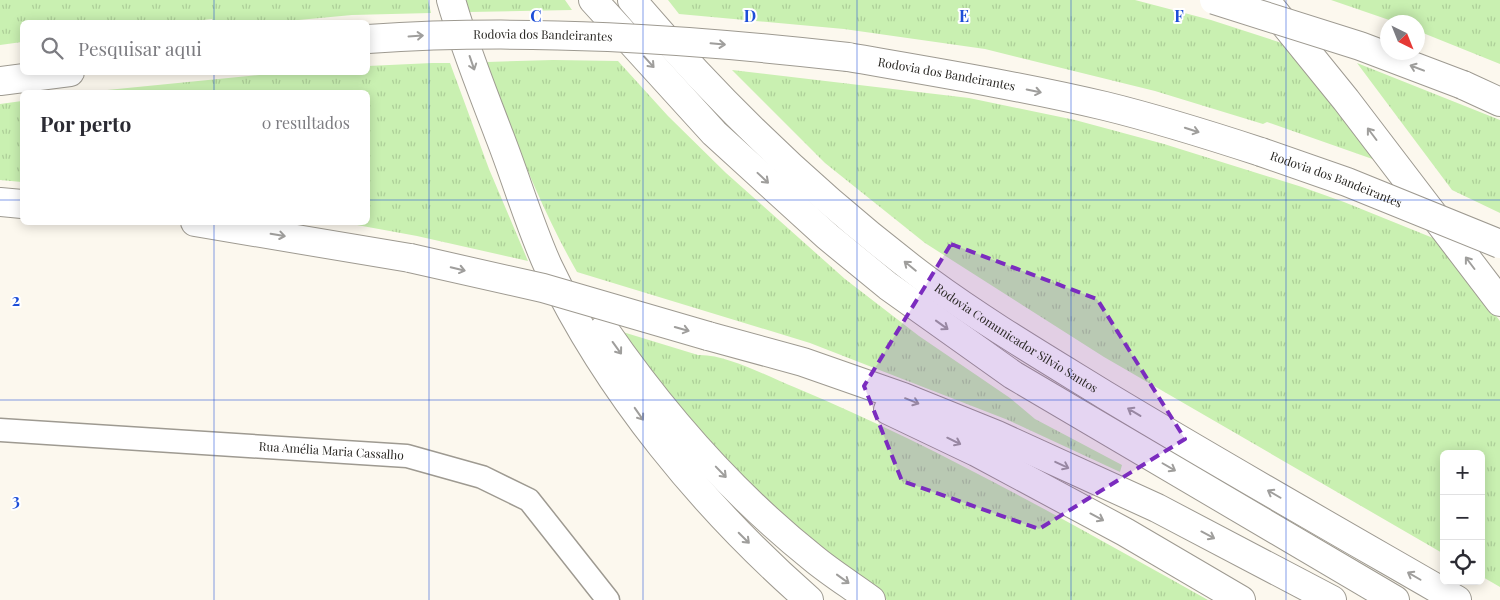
<!DOCTYPE html>
<html lang="pt">
<meta charset="utf-8">
<style>
body{margin:0;font-family:"Playfair Display",serif;background:#f7f7f7;color:#2b2b33}
.controls{position:absolute;right:15px;bottom:15px;display:grid;overflow:hidden;border-radius:8px;box-shadow:0 2px 12px #0003}
.controls button{width:45px;height:45px;display:grid;place-items:center;padding:0;border:0;border-bottom:1px solid #e1e1e2;background:#fff;color:#2b2b33;font:25px sans-serif}
.compass{position:absolute;left:1380px;top:15px;width:45px;height:45px;border-radius:50%;background:#fff;box-shadow:0 2px 12px #0003;rotate:137deg}
.list{margin:0;padding:0;list-style:none}
h2{display:flex;justify-content:space-between;align-items:center;height:65px;margin:0;padding:0 20px;font-size:21px}
h2 small{font-size:16px;font-weight:400;color:#7c7c81}
.icon{flex:none;width:28px;height:28px;fill:none;stroke:currentColor;stroke-width:2;stroke-linecap:round;stroke-linejoin:round}
.map{position:relative;flex:none;width:1500px;height:600px;overflow:hidden}
.search{position:absolute;background:#fff;box-shadow:0 2px 12px #0003;left:20px;top:20px;width:350px;height:55px;display:flex;align-items:center;gap:12px;box-sizing:border-box;padding:0 18px;border-radius:8px;color:#7c7c81;font-size:19px}
.panel{position:absolute;background:#fff;box-shadow:0 2px 12px #0003;left:20px;top:90px;width:350px;height:135px;border-radius:8px}
.map>svg:first-child{display:block}
.grass{fill:url(#grass-tufts)}
.lines{fill:none;stroke-linecap:round;stroke-linejoin:round}
.minor-casing{stroke:#9e9a91;stroke-width:25}
.highway-casing{stroke:#9e9a91;stroke-width:30}
.minor{stroke:#fff;stroke-width:22}
.highway{stroke:#fff;stroke-width:28}
.highway-bridge-casing{stroke:#9e9a91;stroke-width:30;stroke-linecap:butt}
.highway-bridge{stroke:#fff;stroke-width:28}
.oneway{stroke:#9f9e9c}
.marked{fill:#7b2cbf;fill-opacity:0.2;stroke:#7b2cbf;stroke-width:4;stroke-dasharray:10 6;stroke-linejoin:round}
.grid{fill:none;stroke:#1d4ed8;stroke-width:1;stroke-opacity:0.55}
.labels{text-anchor:middle;stroke-width:4;stroke-linejoin:round;paint-order:stroke}
.street-label{font-size:12px;fill:#292723;stroke:#fff}
.grid-label{font-size:16px;text-anchor:middle;font-weight:bold;fill:#1d4ed8;stroke:#fff;stroke-width:4;stroke-linejoin:round;paint-order:stroke}
</style>
<div class="map">
<svg width="1500" height="600" viewBox="0 0 1500 600">
<defs>
<pattern id="grass-tufts" width="24" height="20" patternUnits="userSpaceOnUse" patternTransform="scale(1.25)"><rect width="24" height="20" fill="#c9f0b1"/><path d="M3 7l-1-3M5 7V3M7 7l1-3M15 17l-1-3M17 17v-4M19 17l1-3" fill="none" stroke="#adce98"/></pattern>
</defs>
<rect width="100%" height="100%" fill="#fcf8ee"/>
<path class="grass" d="M0 0H428L431 13 352 15 277 22H213L212 19 186 22H22V42L0 45Z
M465 0H565L572 10 469 12Z
M668 0H1135L1211 20 1285 44 1381 162 1267 122 1263 124 1155 91 985 49 844 29 679 14Z
M1331 0H1500V64L1418 31V22H1395Z
M553 60 618 61 668 116 726 173 845 279 919 336 1010 398 1035 419 1122 465 1120 472 1008 420 810 343 577 272C539 205 512 135 487 62Z
M432 63H450L489 169 528 261 417 236 346 223 368 222V92H87L280 73 368 72V66Z
M1357 63 1500 120V213L1452 190Z
M732 70 969 98 1075 120 1164 144 1302 187 1344 202 1438 240 1500 321V587L1481 576V454H1444V554L1104 357 925 243 825 163Z
M22 101V182L0 180V104Z
M613 329 698 355C726 354 767 376 794 387 938 447 1072 524 1208 600H887L843 570 753 492Z"/>
<g class="lines">
<defs>
<g id="minor">
<path id="s1" d="M0 430 407 456 482 477 529 500 608 600"/>
</g>
<g id="highway">
<path d="M451 0C464 46 482 90 499 135 516 178 529 224 548 266 608 392 704 508 809 600"/>
<path d="M593 0 714 133 827 236 888 286 1013 375 1395 600"/>
<path id="s2" d="M632 0C720 104 818 198 927 280 984 322 1045 358 1105 395 1221 465 1339 532 1457 600"/>
<path d="M1265 0 1346 100 1500 302"/>
<path id="s3" d="M848 57C934 72 1020 86 1105 106 1158 119 1209 135 1261 152"/>
<path d="M0 81 70 72"/>
<path d="M1463 85 1500 102"/>
<path d="M0 202 22 204"/>
<path d="M195 222 410 258"/>
<path d="M604 329C662 413 733 494 813 558 831 573 852 586 871 600"/>
<path d="M708 336 803 362 903 397 997 435 1157 508 1332 600"/>
<path d="M888 410 976 452 1125 532 1241 600"/>
</g>
</defs>
<use href="#minor" class="minor-casing"/>
<use href="#highway" class="highway-casing"/>
<use href="#minor" class="minor"/>
<use href="#highway" class="highway"/>
<defs>
<g id="highway-bridge">
<path d="M1214 0 1360 46 1463 85"/>
<path id="s4" d="M368 39C528 28 689 39 848 57"/>
<path id="s5" d="M1261 152 1347 182 1500 244"/>
<path d="M410 258 543 288 708 336"/>
</g>
</defs>
<use href="#highway-bridge" class="highway-bridge-casing"/>
<use href="#highway-bridge" class="highway-bridge"/>
</g>
<defs><path id="oneway-shaft" d="M-6 0H5M1.5-3L5.5 0L1.5 3" fill="none" stroke-width="1.6" stroke-linecap="round" stroke-linejoin="round" transform="scale(1.25)"/></defs>
<g class="oneway">
<use href="#oneway-shaft" transform="translate(416 36) rotate(-4)"/>
<use href="#oneway-shaft" transform="translate(718 44) rotate(5)"/>
<use href="#oneway-shaft" transform="translate(649 62) rotate(48)"/>
<use href="#oneway-shaft" transform="translate(472 63) rotate(71)"/>
<use href="#oneway-shaft" transform="translate(1417 68) rotate(-159)"/>
<use href="#oneway-shaft" transform="translate(1034 91) rotate(12)"/>
<use href="#oneway-shaft" transform="translate(1192 130) rotate(18)"/>
<use href="#oneway-shaft" transform="translate(1372 134) rotate(-127)"/>
<use href="#oneway-shaft" transform="translate(763 178) rotate(43)"/>
<use href="#oneway-shaft" transform="translate(278 235) rotate(9)"/>
<use href="#oneway-shaft" transform="translate(1470 263) rotate(-127)"/>
<use href="#oneway-shaft" transform="translate(910 266) rotate(-141)"/>
<use href="#oneway-shaft" transform="translate(458 269) rotate(13)"/>
<use href="#oneway-shaft" transform="translate(942 325) rotate(36)"/>
<use href="#oneway-shaft" transform="translate(682 329) rotate(16)"/>
<use href="#oneway-shaft" transform="translate(617 348) rotate(54)"/>
<use href="#oneway-shaft" transform="translate(912 401) rotate(22)"/>
<use href="#oneway-shaft" transform="translate(1134 412) rotate(-149)"/>
<use href="#oneway-shaft" transform="translate(639 414) rotate(55)"/>
<use href="#oneway-shaft" transform="translate(954 441) rotate(26)"/>
<use href="#oneway-shaft" transform="translate(1062 465) rotate(25)"/>
<use href="#oneway-shaft" transform="translate(1169 467) rotate(30)"/>
<use href="#oneway-shaft" transform="translate(721 472) rotate(46)"/>
<use href="#oneway-shaft" transform="translate(1274 494) rotate(-150)"/>
<use href="#oneway-shaft" transform="translate(1097 517) rotate(28)"/>
<use href="#oneway-shaft" transform="translate(1208 535) rotate(28)"/>
<use href="#oneway-shaft" transform="translate(744 538) rotate(45)"/>
<use href="#oneway-shaft" transform="translate(1414 576) rotate(-150)"/>
<use href="#oneway-shaft" transform="translate(843 579) rotate(36)"/>
</g>
<path class="marked" d="M951 244 1097 299 1185 439 1039 529 902 481 864 386Z"/>
<path class="grid" d="M214 0V22M429 0V600M643 0V600M857 0V600M1071 0V600M1286 0V600M214 72V92M0 200H22M368 200H1500M214 222V600M0 400H1500"/>
<g class="labels">
<g class="street-label">
<text dy="4" stroke="none"><textPath href="#s4" startOffset="175">Rodovia dos Bandeirantes</textPath></text>
<text dy="4" stroke="none"><textPath href="#s3" startOffset="100">Rodovia dos Bandeirantes</textPath></text>
<text dy="4" stroke="none"><textPath href="#s5" startOffset="80">Rodovia dos Bandeirantes</textPath></text>
<text dy="4" stroke="none"><textPath href="#s2" startOffset="514">Rodovia Comunicador Silvio Santos</textPath></text>
<text dy="4" stroke="none"><textPath href="#s1" startOffset="332">Rua Amélia Maria Cassalho</textPath></text>
</g>
</g>
<g class="grid-label">
<text x="536" y="22">C</text>
<text x="750" y="22">D</text>
<text x="964" y="22">E</text>
<text x="1179" y="22">F</text>
<text x="16" y="306">2</text>
<text x="16" y="506">3</text>
</g>
</svg>
<div class="controls">
<button>+</button>
<button>−</button>
<button><svg class="icon" aria-label="locate" viewBox="0 0 24 24"><circle cx="12" cy="12" r="6"/><path d="M12 2v4M12 18v4M2 12h4M18 12h4"/></svg></button>
</div>
<svg class="compass" viewBox="-18 -18 36 36"><path d="M0-13l5 13h-10z" fill="#e53935"/><path d="M0 13l5-13h-10z" fill="#7c7c81"/></svg>
<div class="search"><svg class="icon" aria-label="search" viewBox="0 0 24 24"><circle cx="10" cy="10" r="6"/><path d="M15 15l6 6"/></svg>Pesquisar aqui</div>
<section class="panel">
<h2>Por perto<small>0 resultados</small></h2>
<ul class="list">
</ul>
</section>
</div>
